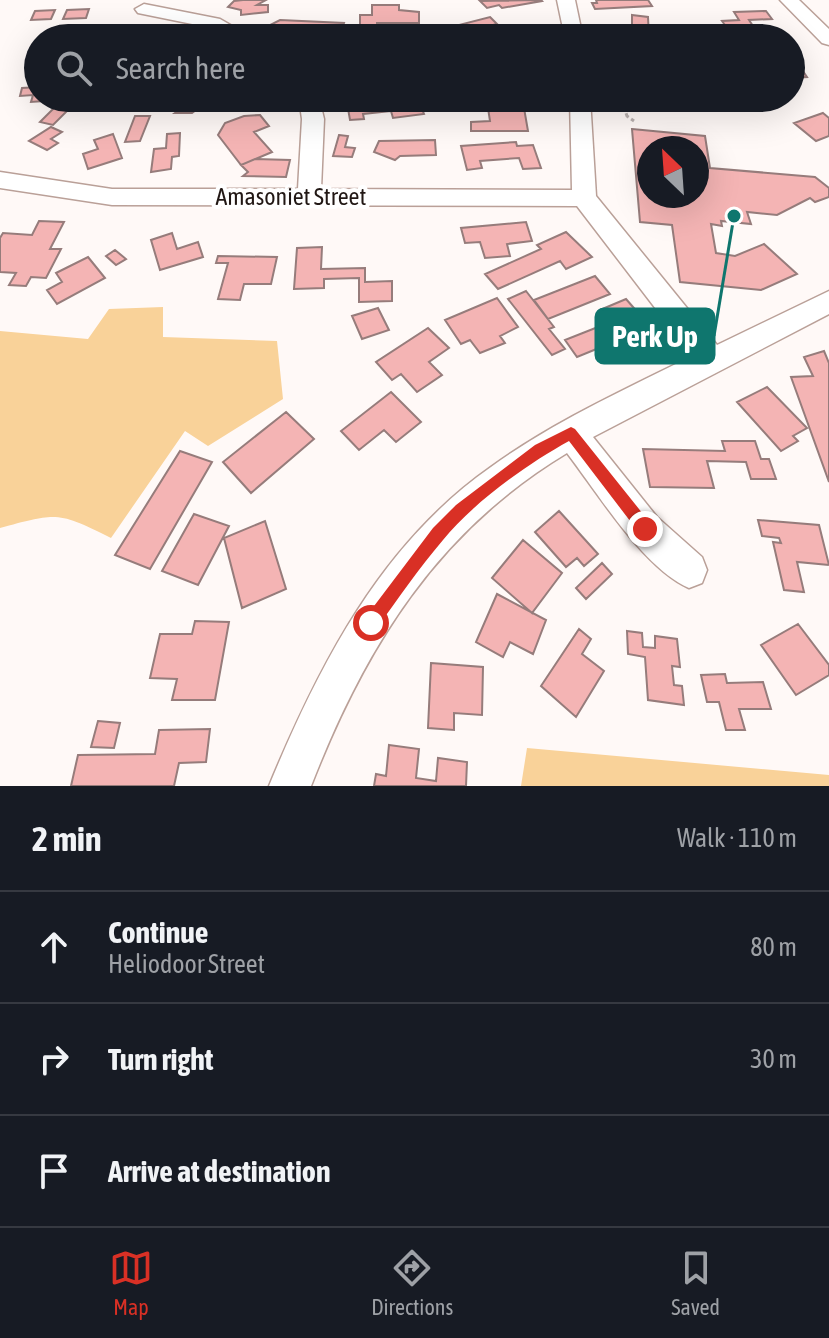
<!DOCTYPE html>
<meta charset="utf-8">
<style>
body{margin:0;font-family:"Asap Condensed",sans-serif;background:#20242c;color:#f1f3f6}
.compass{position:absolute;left:637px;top:136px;width:72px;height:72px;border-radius:50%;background:#171b24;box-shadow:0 8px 32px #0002;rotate:335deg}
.stop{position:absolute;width:24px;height:24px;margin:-18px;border:6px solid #d93025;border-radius:50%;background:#fff}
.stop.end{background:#d93025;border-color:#fff;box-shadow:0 2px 8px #0008}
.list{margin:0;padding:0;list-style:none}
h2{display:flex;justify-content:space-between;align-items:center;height:104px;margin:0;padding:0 32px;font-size:34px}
h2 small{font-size:26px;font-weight:400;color:#9ea1a6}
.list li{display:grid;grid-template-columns:52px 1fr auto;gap:24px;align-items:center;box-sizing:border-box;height:112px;padding:0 32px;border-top:2px solid #363941}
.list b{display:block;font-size:30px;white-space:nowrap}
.list p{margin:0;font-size:26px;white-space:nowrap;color:#9ea1a6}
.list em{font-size:26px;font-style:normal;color:#9ea1a6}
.icon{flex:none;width:44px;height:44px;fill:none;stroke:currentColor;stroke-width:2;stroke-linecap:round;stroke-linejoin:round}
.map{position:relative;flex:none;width:829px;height:786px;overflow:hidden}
.search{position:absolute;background:#171b24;box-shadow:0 8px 32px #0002;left:24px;right:24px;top:24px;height:88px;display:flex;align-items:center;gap:20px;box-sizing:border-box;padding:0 28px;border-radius:44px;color:#9ea1a6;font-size:30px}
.sheet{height:440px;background:#171b24}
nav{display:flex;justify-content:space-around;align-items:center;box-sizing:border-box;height:112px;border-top:2px solid #363941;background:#171b24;font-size:22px;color:#9ea1a6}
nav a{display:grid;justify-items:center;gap:4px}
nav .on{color:#d93025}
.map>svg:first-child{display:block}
.green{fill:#f9d299}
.building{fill:#f4b4b4;stroke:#967c7b;stroke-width:2;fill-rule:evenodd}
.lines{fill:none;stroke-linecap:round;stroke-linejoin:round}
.minor-casing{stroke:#baa098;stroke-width:3}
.path{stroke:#b9b1af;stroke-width:3;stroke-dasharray:5 3;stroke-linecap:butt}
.minor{fill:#fff;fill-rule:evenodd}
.route{fill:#d93025}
.labels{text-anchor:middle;stroke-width:8;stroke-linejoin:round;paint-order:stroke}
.far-street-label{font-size:24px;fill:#211714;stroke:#fff}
.leader{fill:none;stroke:#0f766e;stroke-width:3}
.callout-dot{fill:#0f766e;stroke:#fff;stroke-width:3}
.callout{fill:#0f766e;stroke:#0f766e;stroke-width:3}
.callout-label{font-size:30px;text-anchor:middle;font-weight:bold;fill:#fff}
</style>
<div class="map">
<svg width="829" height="786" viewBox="0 0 829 786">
<rect width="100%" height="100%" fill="#fff9f7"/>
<path class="green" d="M163 307V337L277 341 283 399 208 446 185 431 111 538C57 511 57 513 0 528V331L88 339 109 309Z
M527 748 829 775V786H521Z"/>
<path class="building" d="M243 0H266L257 5H268V12L241 15V10L228 7 234 1Z
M596 0H648L652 6 595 9 592 3H597Z
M480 1 541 0 542 1 502 8 499 5 487 8Z
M372 5H399V10L419 12V23H377V33L360 34V15H372Z
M89 9 86 18 63 19 67 10Z
M55 10 51 19 31 20 35 11Z
M766 11 772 19 749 20 755 29H769L774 35 733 36 722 21 739 20 734 12Z
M632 15 648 17 649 38 632 36Z
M490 17 497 24 461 33 455 26Z
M280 20 344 23 342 29 348 30 346 38H313L314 35 304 34 306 30 283 29 275 33 266 27Z
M482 31H503L505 38H483Z
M791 53 807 77 791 78Z
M38 87V98H45L44 101 31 102 33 95 20 96 22 88Z
M177 98H246L231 111H211L200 107 192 113H175L189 103Z
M393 98H430L433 108 422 109 424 114 393 118 391 111 363 114 364 119 350 120 347 103Z
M57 105 71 107 53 125 40 122Z
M488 108H524L528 131H471V122L490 121Z
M823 113 829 118V136L816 141 794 123Z
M260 115 269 126 254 132 272 152 241 165 218 135 225 123 244 116Z
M135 116H150L140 141 125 142Z
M51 127 62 132 51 139 58 143 47 150 29 141Z
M632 129 705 136 710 168 815 177 829 188V197L815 202 810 198 777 215 747 212 751 224 721 221 722 226 711 224 716 253 735 256 764 244 797 274 761 290 680 282 672 225 640 222ZM649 148H697V196H649Z
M180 133 179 156 172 157 171 169 151 172 154 149 166 148 167 134Z
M113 134 122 158 88 169 83 154 98 149 94 140Z
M339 135 348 136 345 147 355 148 352 157 333 156Z
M435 140 436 155 400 156 395 160 374 152 379 141Z
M516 142 517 146 533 145 541 168 523 169 519 158 480 161 482 168 467 170 461 146Z
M255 159 290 160 286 177 243 176 248 172 241 165Z
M39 221 64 222 50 249H61L46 278 31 277 26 286 9 285 16 273 0 272V238L3 233 32 235Z
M526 222 532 241 507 244 510 256 485 258 480 242 465 243 461 228Z
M566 232 592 257 566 269 560 261 498 289 485 274 541 249 537 245Z
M172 233 177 249 198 242 203 257 160 270 151 240Z
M322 247 321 269 365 268V282L392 281V301L359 302V278L324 279V288L294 289 297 248Z
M115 250 126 259 116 265 106 256Z
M218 256 277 257 271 284H244L240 300 218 299 228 263H216Z
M88 257 105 278 57 304 47 290 62 282 56 273Z
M595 276 610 294 548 319 534 300Z
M526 291 554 327 549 329 565 349 552 355 508 299Z
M497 298 518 327 500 336 505 343 480 353 470 340 461 344 445 320Z
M626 299 640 315 625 322 633 332 629 343 616 341 603 325 606 317 600 310Z
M378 308 389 330 362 339 352 316Z
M603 325 616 341 577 357 565 340Z
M428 328 449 348 429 362 442 375 417 392 401 374 392 380 376 362Z
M824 351 829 363V482L791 377 813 376 804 357Z
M767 387 807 428 793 436 798 441 781 451 737 402Z
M391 392 421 422 396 442 384 430 359 450 341 431Z
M286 412 314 439 251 493 223 462Z
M722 441H755L761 459H769L776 479H751L746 462 707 461 714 488 650 487 643 449 725 451Z
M180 451 212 462 150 569 115 555Z
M559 511 598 554 584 566 577 558 566 567 535 532Z
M194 514 229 526 198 585 162 571Z
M758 520 819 525 829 565 797 562 804 592 784 590 773 542 781 543 779 538 762 536Z
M265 521 286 589 242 608 224 538Z
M523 540 562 573 532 613 492 578Z
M602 563 612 574 586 599 576 588Z
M497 594 546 620 533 654 510 642 503 657 476 642Z
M195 621 229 622 215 700H172L177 679 150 678 160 634H192Z
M798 624 829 665V675L796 695 761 645Z
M579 629 591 639 582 654 604 671 576 717 541 686Z
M627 631 642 633 643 647 655 648V636L677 639 680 667 672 666 674 685 682 686 684 705 648 700 645 657 628 654Z
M431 663 483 667 482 715 454 713V730L428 728Z
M725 674 727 683 763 682 771 709H739L745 730H726L719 702H707L701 675Z
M98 721 120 723 114 748 91 747Z
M210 729 206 762 179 763 174 786H71L78 755 155 754 159 730Z
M389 745 419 749 416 778 436 781 438 758 467 762 466 786H374L376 774 386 776Z"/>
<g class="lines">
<defs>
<path id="minor" d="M557 0H575L583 38H565Z
M780 0H799L829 29V45L822 43Z
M144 4 220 19 253 38H229L207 27 138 13 135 9Z
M299 98H319L324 119 321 189 572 190 570 98H590L596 196 717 345 829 291V314L593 437 657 517 702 557 707 570 702 583 689 588C644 569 597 492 567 453 437 531 365 647 311 786H269C319 665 381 544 491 467 553 422 624 390 692 356L577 206 112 205 0 188V172L112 189H298L302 119Z"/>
</defs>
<use href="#minor" class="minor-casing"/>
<path class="path" d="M621 98 627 116 634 121"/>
<use href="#minor" class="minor"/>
</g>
<path class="route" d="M571 427 575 429 651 524V534H640L569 441C527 464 473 503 443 540 419 568 398 599 376 629H365V618L433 528 456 505 535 445Z"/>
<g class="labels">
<g class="far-street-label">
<text x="291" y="205">Amasoniet Street</text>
</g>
</g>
<path class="leader" d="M734 216L714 336"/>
<circle class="callout-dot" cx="734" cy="216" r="8"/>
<rect class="callout" x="596" y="309" width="118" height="54" rx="8"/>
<g class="callout-label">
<text x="655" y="347">Perk Up</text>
</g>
</svg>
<svg class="compass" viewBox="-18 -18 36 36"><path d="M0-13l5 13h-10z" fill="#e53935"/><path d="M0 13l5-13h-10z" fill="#9ea1a6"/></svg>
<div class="stop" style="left:371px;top:623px"></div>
<div class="stop end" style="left:645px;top:529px"></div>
<div class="search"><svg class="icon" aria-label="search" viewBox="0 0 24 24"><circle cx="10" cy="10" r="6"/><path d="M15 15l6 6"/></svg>Search here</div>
</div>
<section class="sheet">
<h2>2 min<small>Walk · 110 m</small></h2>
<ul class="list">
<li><svg class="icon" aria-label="ahead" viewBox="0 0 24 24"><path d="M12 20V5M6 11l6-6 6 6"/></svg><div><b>Continue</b><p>Heliodoor Street</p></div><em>80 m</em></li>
<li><svg class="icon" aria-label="right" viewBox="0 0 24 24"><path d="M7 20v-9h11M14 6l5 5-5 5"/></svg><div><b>Turn right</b></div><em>30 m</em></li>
<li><svg class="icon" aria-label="arrive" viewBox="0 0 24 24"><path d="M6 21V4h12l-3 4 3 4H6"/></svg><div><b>Arrive at destination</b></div></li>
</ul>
</section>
<nav>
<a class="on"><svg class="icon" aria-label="map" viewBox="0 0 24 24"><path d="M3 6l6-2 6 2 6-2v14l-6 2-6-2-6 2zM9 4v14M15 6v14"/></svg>Map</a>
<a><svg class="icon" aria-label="directions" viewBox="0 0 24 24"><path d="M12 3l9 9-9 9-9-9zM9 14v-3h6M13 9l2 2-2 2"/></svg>Directions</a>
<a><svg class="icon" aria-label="saved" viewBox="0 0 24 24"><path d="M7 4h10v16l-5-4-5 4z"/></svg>Saved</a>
</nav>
